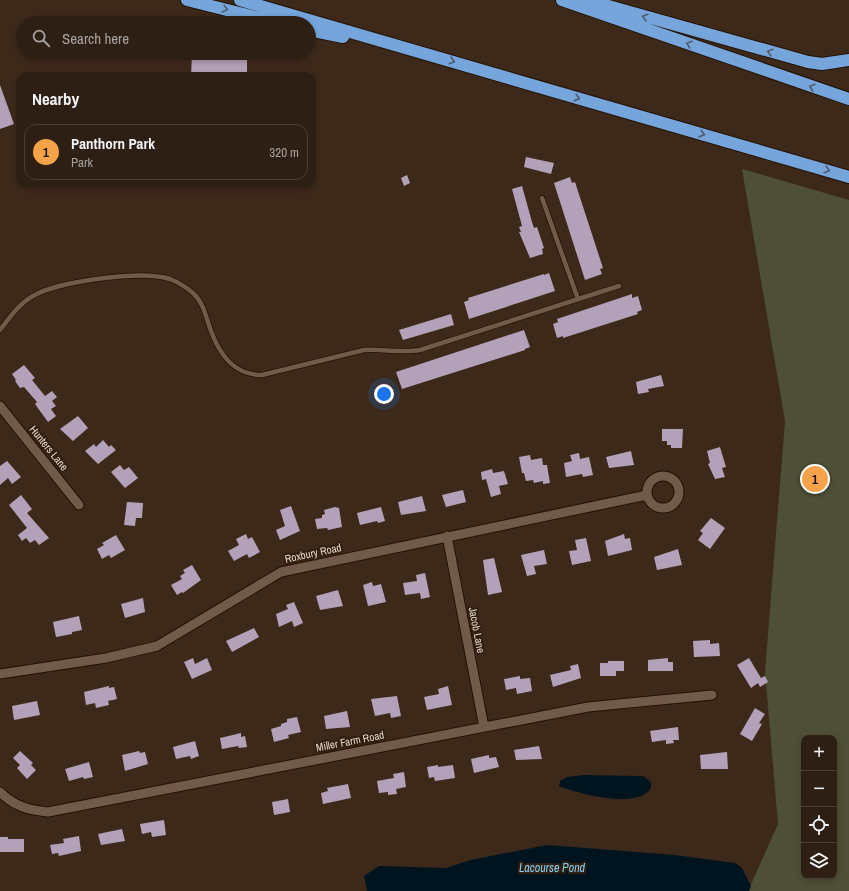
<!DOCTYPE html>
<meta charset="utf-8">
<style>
body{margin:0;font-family:"Archivo Narrow",sans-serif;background:#36271d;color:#f1f3f6}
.controls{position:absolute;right:12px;bottom:12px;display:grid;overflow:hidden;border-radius:8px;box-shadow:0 2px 6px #0003}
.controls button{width:36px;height:36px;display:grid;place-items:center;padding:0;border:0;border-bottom:1px solid #493d34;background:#2e1f14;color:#f1f3f6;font:20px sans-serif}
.you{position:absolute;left:384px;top:394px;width:14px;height:14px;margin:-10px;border:3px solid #fff;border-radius:50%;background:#1a73e8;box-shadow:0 0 0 6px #1a73e833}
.badge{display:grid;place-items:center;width:26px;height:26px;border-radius:50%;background:#f6a248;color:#111;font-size:13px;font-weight:700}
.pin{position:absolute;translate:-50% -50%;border:2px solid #fff;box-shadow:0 1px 4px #0006}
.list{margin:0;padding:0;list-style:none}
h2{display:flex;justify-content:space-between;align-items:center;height:52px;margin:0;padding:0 16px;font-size:17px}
h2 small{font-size:13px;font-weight:400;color:#a7a2a0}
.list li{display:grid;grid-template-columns:26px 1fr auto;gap:12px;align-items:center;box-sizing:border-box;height:56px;margin:0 8px 8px;padding:0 8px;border:1px solid #493d34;border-radius:12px}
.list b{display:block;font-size:15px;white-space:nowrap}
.list p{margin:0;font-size:13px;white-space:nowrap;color:#a7a2a0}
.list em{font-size:13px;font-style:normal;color:#a7a2a0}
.icon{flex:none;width:22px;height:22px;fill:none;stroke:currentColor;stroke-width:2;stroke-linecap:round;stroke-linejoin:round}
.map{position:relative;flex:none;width:849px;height:891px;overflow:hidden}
.search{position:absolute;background:#2e1f14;box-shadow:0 2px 6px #0003;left:16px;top:16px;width:300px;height:44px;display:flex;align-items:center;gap:10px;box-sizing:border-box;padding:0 14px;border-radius:22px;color:#a7a2a0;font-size:15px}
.panel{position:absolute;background:#2e1f14;box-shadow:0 2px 6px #0003;left:16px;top:72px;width:300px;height:116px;border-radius:12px}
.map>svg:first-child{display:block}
.green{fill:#4d4f37;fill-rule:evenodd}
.water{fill:#00141f}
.building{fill:#b3a1b9}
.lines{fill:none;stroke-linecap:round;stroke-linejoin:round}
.service-casing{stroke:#231104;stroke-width:6}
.minor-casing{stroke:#231104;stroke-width:11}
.motorway-casing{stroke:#231104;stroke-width:14}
.service{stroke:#715a4a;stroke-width:4.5}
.minor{stroke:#715a4a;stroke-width:9}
.motorway{stroke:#75a5da;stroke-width:12}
.oneway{stroke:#505b6b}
.labels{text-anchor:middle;stroke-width:4;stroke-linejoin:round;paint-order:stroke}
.street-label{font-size:11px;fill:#e3d6cc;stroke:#321f10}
.water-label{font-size:12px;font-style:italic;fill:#83d0f5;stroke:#321f10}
</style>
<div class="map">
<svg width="849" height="891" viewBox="0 0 849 891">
<rect width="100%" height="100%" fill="#3d291a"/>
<path class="green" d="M742 169 849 200V891H748L778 824 765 672 785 421ZM804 738H834V876H804Z"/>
<path class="water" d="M584 775 643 776 651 782V788C637 810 580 794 559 786L560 781 567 777Z
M547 845 675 855 735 863 742 868 751 886 749 891H367L364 876 379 866 446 868 471 860Z"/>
<path class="building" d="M192 53H247V76H191Z
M0 85 14 124 0 129Z
M526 157 554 163 551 174 524 167Z
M407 175 410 183 404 186 401 178Z
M570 177 572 183 575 182 603 268 600 269 602 274 585 280 554 183Z
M522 186 532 222 534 228 537 227 544 248 542 249 543 254 530 258 519 232H521L519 227 522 226 512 189Z
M549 273 555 291 469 319 464 302 469 300 468 298 544 274V275Z
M632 294V298L638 296 642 310 637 312 638 314 563 338V336L557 338 553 324 558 322 557 319Z
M451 314 454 325 403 340 399 330Z
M524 330 530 347 525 349V350L402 389 396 372Z
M24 365 35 378 32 380 45 396 52 391 57 397 52 401 56 406 51 409 56 416 48 422 35 404 37 402 24 387 20 388 15 381 16 380 12 374Z
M661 375 664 386 648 389 649 392 638 394 636 382Z
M78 416 88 428 73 441 60 429Z
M662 429H683L682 448H671V445H667V441H662Z
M103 440 109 447 111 445 116 450 98 464 85 451 94 444 96 447Z
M720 447 726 467 722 468 725 477 715 479 708 464 710 463 707 451Z
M631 451 634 465 609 468 606 457Z
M579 453 580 459 589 457 593 475 583 477 582 474 566 477 564 463 572 461 570 455Z
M530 455 531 460 542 458 543 465H547L550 483 543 484V481L534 483 533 480 526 481 524 473H522L519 457Z
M7 461 21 477 12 484 8 478 0 485V466Z
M120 465 124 470 129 467 138 478 125 488 111 472Z
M492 469 493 473 504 471 508 484 499 486 501 494 491 497 486 479 482 480 481 472Z
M463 490 466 502 446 507 442 495Z
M21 495 32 509 27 513 49 538 39 545 35 540 30 543 26 538 22 541 18 535 27 528 9 505Z
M422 496 426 511 401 515 398 502Z
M127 502 143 503 142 518H136L135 526 124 525Z
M291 506 300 531 280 540 276 530 285 526 280 510Z
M335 507 339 508 342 527 328 530 327 528 317 529 315 519 322 518V515L325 514 324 510Z
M381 507 385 521 378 523 377 521 360 525 357 513Z
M711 518 725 528 710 549 698 540 703 533 700 531Z
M246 534 248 539 252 537 260 552 249 558 247 554 234 561 228 551 239 545 236 539Z
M624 534 625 539 630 538 632 550 608 556 605 541Z
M116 535 125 550 111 558 109 555 102 559 97 549 104 545 102 543Z
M586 538 591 561 572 565 569 551 577 550 575 540Z
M678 549 682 565 657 570 654 557Z
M544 550 547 564 534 566 536 574 527 576 521 555Z
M494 558 502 592 488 595 483 560Z
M192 565 201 580 183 593 182 592 177 595 171 585 182 579 180 576 185 573 183 570Z
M425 573 430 597 421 599 420 593 405 595 403 583 417 581 416 575Z
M372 582 373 586 381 584 386 602 368 606 363 585Z
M338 590 343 606 320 610 316 596Z
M143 598 145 612 125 618 121 604Z
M294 602 303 623 294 627 292 621 279 627 276 614 288 609 286 605Z
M79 616 82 630 72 632V634L56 637 53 622Z
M254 628 259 637 232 652 226 641Z
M710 640V644L719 643 720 656 694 657 693 641Z
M193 658 195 664 207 658 212 670 192 679 184 662Z
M668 658V662H673V671H648V660Z
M749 658 761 678 765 676 768 682 760 687 758 683 751 688 737 665Z
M608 661H624V671H616V676H600V663H608Z
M578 664 581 678 553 687 550 675 571 670 570 666Z
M520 676V679L530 678 532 691 517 694 516 688 506 690 504 679Z
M109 686V688L114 687 117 699 108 701 109 705 96 708 95 703 86 705 84 692Z
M448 686 452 705 427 710 424 697 439 694 438 689Z
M397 696 401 716 391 718 390 713 375 716 371 699Z
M37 701 40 715 14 720 12 706Z
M755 708 765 714 759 723 762 724 752 741 740 734Z
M347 711 350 727 326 729 324 716Z
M297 717 301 732 288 735 289 738 274 742 271 729 281 726V724L287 722V719Z
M678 727 679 740H673L674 743 666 744V740L652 742 650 731Z
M241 733V737L245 736 247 747 239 748 238 746 222 749 220 738Z
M195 741 199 756 191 759 190 756 176 759 173 747Z
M539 746 542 759 516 760 514 750Z
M20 751 33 763 31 765 36 770 27 779 17 768 20 765 13 758Z
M139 751 140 753 145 752 148 764 125 771 122 755Z
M727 752 728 769H701L700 755Z
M489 755V758L496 757 499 767 474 773 471 759Z
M89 762 93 777 84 779 83 777 69 781 65 769Z
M438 765V767L453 765 455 778 435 781 434 777 429 778 427 767Z
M404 772 406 787 396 789 397 794 388 795V792L379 793 377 781 394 778 393 774Z
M348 784 351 798 323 804 321 793 328 791 327 788Z
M288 799 290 812 274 815 272 802Z
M164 820 166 835 152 837 151 832 142 834 140 824Z
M122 829 125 841 101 845 98 834Z
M79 836 81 851 59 856 58 853 52 854 50 845 64 843 63 839Z
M0 837H8V839H24V852H0Z"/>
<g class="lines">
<defs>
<path id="service" d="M542 198 578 299
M0 330C10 317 19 304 33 296 58 281 142 270 170 279 178 282 187 288 193 293 204 303 206 318 211 331 220 355 234 375 262 375L364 350C383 349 402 353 420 350L619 286"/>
<path id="minor" d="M0 406 79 505
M647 492a16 16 0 1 1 32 0a16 16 0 1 1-32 0Z
M447 536 484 727
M0 674 106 658 157 646 281 572 647 495
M0 792C14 806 28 810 48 812L588 707 712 695"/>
<path id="motorway" d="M187 0 279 23
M240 0 849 177
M562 0 849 99
M587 0 808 62 822 64 849 60
M309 30 343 37"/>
</defs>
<use href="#service" class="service-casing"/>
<use href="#minor" class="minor-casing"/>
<use href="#motorway" class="motorway-casing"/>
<use href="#service" class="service"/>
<use href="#minor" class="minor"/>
<use href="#motorway" class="motorway"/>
</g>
<defs><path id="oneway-chevron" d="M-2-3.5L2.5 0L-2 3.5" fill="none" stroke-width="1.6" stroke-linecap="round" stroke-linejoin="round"/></defs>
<g class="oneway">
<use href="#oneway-chevron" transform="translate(225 9) rotate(14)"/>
<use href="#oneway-chevron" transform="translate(645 17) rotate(-164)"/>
<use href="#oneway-chevron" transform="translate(689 44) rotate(-161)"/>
<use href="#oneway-chevron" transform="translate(770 52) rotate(-164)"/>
<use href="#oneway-chevron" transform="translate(452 61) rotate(16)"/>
<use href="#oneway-chevron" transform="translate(812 87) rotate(-161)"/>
<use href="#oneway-chevron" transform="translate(577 98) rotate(16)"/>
<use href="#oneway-chevron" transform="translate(702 134) rotate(16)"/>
<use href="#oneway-chevron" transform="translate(827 170) rotate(16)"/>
</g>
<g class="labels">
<g class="street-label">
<text transform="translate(49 448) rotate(51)" y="4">Hunters Lane</text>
<text transform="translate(313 553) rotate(-12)" y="4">Roxbury Road</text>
<text transform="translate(477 630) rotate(79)" y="4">Jacob Lane</text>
<text transform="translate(350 741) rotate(-11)" y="4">Miller Farm Road</text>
</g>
<g class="water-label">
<text x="552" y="872">Lacourse Pond</text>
</g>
</g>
</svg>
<div class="controls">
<button>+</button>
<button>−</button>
<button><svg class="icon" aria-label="locate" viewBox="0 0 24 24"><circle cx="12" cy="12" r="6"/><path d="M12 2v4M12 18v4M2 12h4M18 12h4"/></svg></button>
<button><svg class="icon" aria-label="layers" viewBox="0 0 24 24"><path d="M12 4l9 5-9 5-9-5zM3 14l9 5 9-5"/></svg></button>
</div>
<div class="you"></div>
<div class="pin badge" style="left:815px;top:479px">1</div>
<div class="search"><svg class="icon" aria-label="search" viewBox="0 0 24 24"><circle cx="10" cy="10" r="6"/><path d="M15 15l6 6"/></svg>Search here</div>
<section class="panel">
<h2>Nearby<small></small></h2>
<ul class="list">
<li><span class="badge">1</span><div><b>Panthorn Park</b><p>Park</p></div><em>320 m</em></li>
</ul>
</section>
</div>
